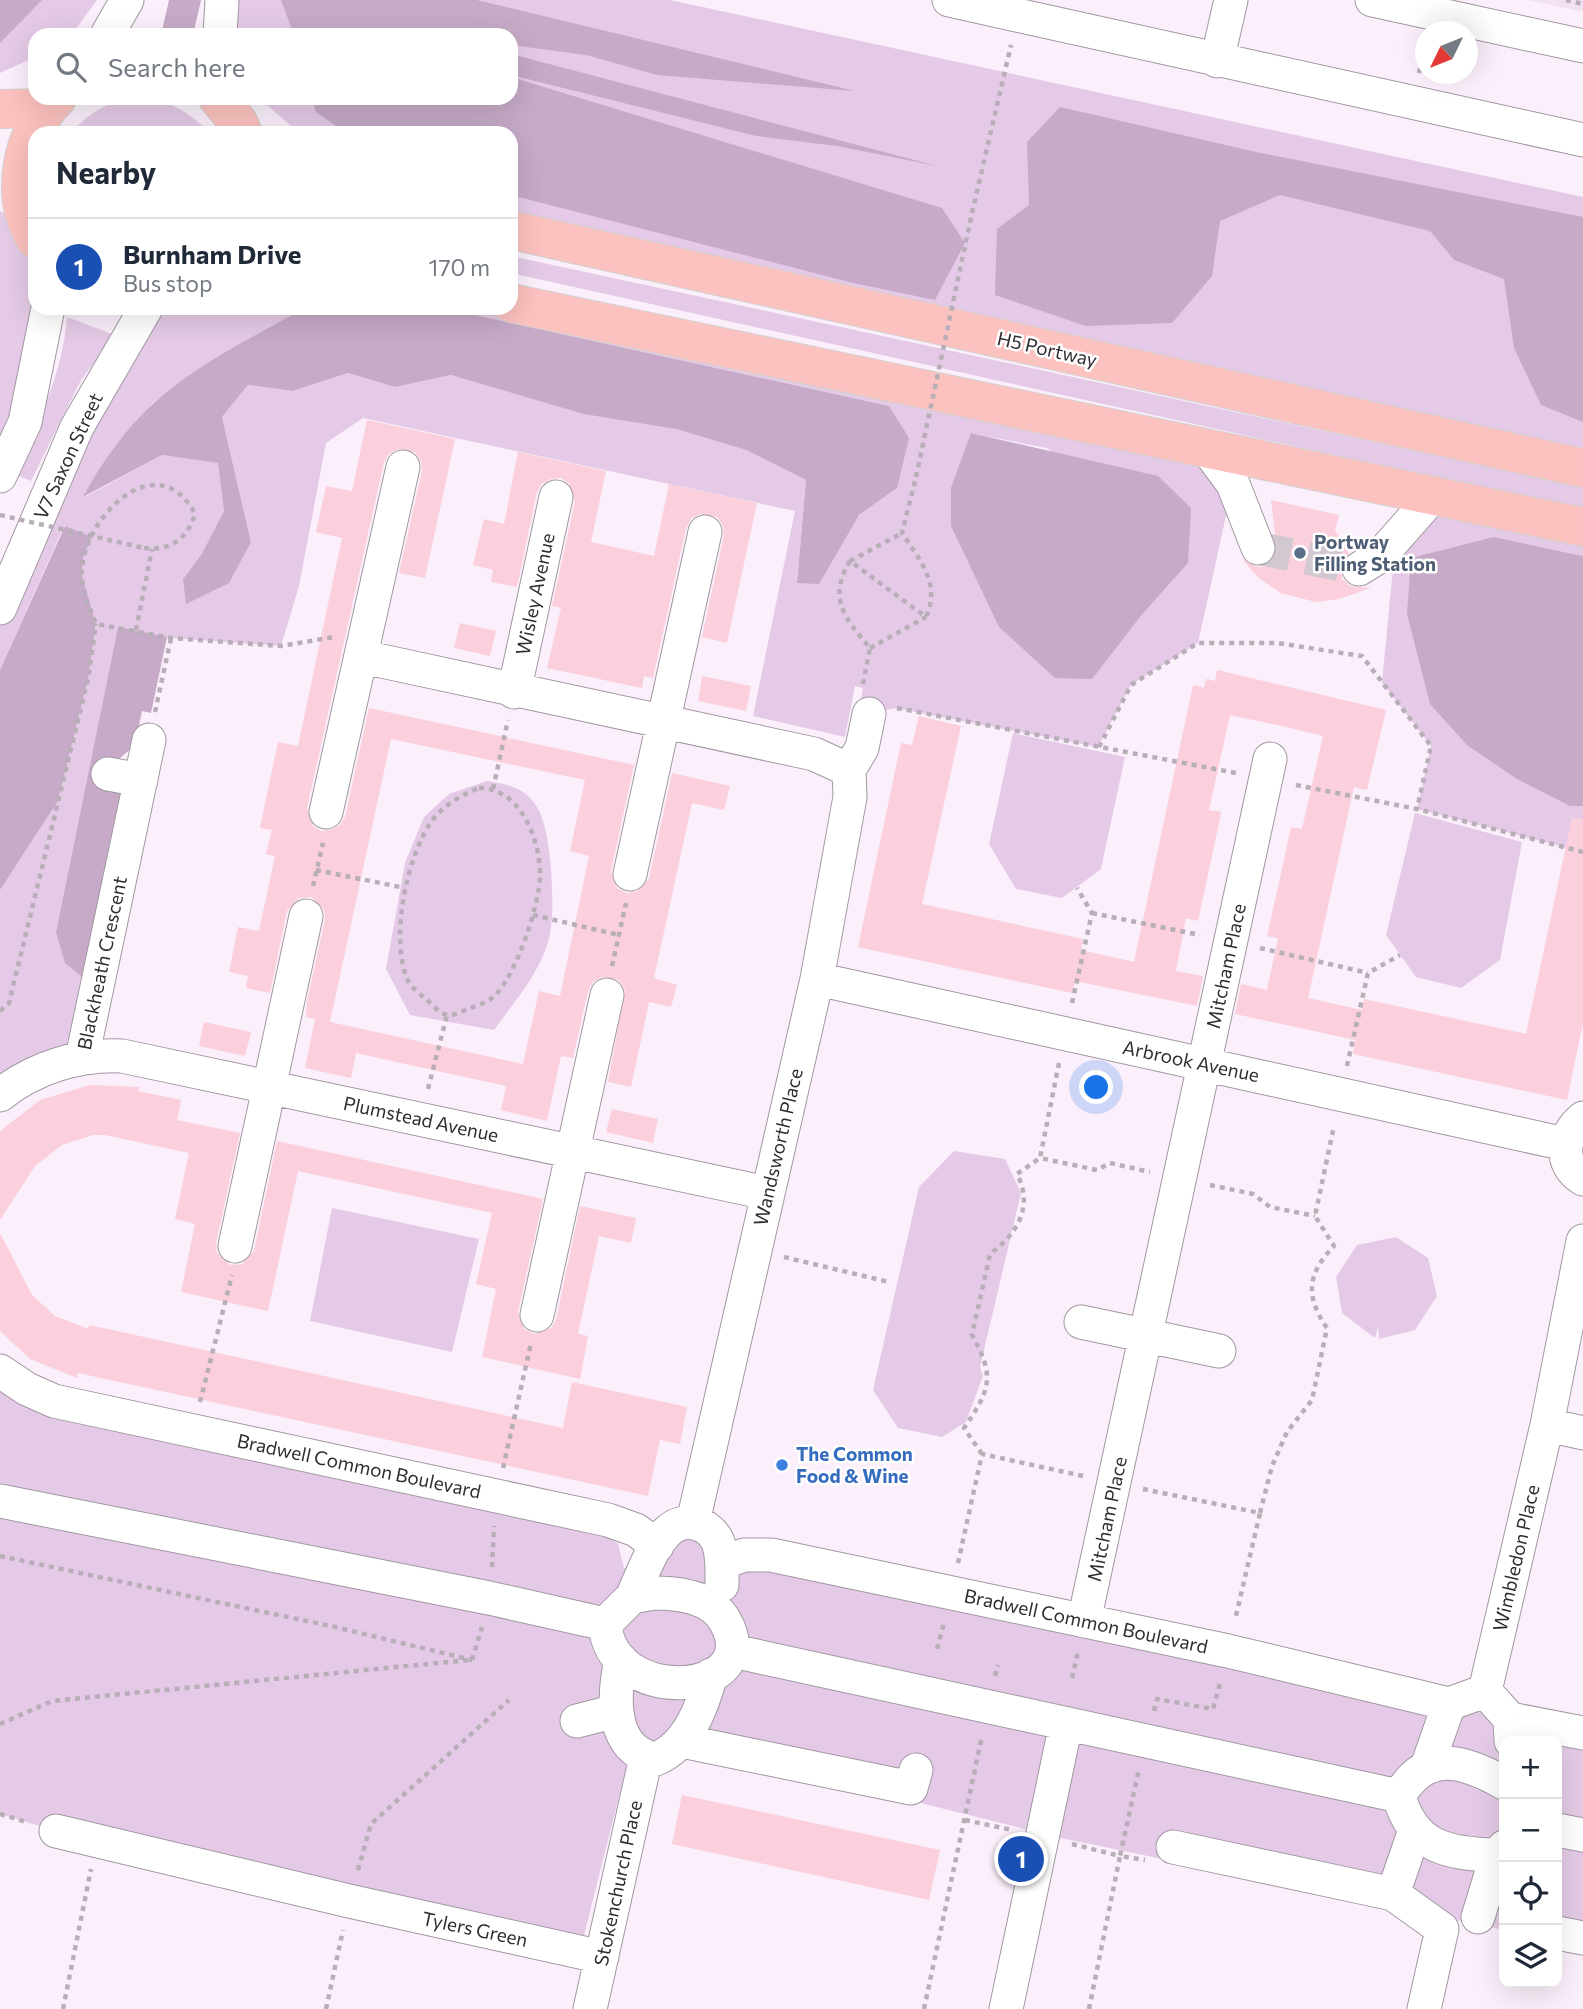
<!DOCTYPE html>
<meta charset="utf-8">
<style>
body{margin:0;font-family:Commissioner,sans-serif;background:#f6f6f7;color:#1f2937}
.controls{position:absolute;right:21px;bottom:21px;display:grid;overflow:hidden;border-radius:14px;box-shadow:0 7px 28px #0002}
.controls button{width:63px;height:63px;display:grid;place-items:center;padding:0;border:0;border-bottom:2px solid #e0e1e3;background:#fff;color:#1f2937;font:35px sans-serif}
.compass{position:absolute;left:1415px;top:21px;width:63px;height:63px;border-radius:50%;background:#fff;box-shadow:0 7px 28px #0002;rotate:227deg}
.you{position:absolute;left:1097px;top:1088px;width:24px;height:24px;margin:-18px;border:5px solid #fff;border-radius:50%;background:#1a73e8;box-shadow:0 0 0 10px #1a73e833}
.badge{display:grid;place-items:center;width:46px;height:46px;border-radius:50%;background:#111827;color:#fff;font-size:23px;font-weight:700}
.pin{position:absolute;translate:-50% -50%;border:4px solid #fff;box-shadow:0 2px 7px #0006}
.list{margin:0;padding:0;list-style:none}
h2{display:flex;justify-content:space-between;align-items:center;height:91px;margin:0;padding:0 28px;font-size:30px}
h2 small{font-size:23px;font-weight:400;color:#747a83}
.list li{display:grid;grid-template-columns:46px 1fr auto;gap:21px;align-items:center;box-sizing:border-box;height:98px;padding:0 28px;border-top:2px solid #e0e1e3}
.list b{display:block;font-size:26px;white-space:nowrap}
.list p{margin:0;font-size:23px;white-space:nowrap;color:#747a83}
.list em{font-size:23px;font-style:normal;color:#747a83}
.icon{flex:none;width:38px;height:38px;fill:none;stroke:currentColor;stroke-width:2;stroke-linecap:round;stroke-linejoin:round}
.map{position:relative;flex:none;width:1583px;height:2009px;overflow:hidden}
.search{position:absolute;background:#fff;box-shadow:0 7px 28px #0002;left:28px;top:28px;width:490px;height:77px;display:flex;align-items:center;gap:18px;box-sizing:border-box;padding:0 24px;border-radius:21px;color:#747a83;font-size:26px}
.panel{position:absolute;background:#fff;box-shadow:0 7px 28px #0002;left:28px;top:126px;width:490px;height:189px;border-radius:21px}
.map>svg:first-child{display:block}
.built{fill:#f2e1f2}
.green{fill:#e4cae6;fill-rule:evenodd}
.forest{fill:#c6aac7}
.building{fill:#fbcfdc;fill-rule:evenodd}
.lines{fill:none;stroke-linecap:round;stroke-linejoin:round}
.minor-tunnel{stroke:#d2c8d2;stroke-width:33;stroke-dasharray:33 17;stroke-linecap:butt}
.minor-casing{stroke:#a198a2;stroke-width:35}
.major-casing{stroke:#d1d1d1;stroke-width:40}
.path{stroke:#b7aeb7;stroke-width:4.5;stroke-dasharray:5 5;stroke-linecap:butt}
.minor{stroke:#fff;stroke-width:33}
.major{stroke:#fbc2bf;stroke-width:38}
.path-bridge{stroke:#b7aeb7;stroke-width:4.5;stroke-dasharray:5 5;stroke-linecap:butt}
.service-dot{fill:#5c6f8a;stroke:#fff;stroke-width:2.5}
.shop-dot{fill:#3f7fe0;stroke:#fff;stroke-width:2.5}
.labels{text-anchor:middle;stroke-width:5;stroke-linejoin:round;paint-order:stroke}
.street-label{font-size:19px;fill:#302c30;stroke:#fff}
.service-label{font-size:19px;font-weight:bold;fill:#4e5e75;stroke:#fff;text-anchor:start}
.shop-label{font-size:19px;font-weight:bold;fill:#366cbe;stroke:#fff;text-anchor:start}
</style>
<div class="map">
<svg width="1583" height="2009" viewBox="0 0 1583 2009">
<rect width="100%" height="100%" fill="#faeffa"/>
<path class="built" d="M1528 0H1583V12Z"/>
<path class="green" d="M0 0H97L71 35H35V57L0 73Z
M234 0H670L1583 197V454L511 212V133H299L259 98H511V35H234Z
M132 98C166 98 186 109 210 133H71C89 113 105 103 132 98Z
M0 211 29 228 35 239V308L0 476Z
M511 256 1583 487V510L511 273Z
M146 308H304L214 360 153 403 85 497 162 455 219 463 224 511 201 555 183 579 251 542 222 417 248 385 294 391 348 373 395 387 451 375 676 429 746 450 806 480 797 582 840 545 859 515 897 488 889 406 442 308H511L1207 449 1233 484 1198 643 1131 685 1098 747 895 708 869 714 861 700 863 688 855 686 845 737 753 716 795 511 363 418 326 443 299 586 281 646 171 638 118 628 56 932 87 981 72 1040 66 1047 0 1081V890L58 801 88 679 96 625 82 576 83 558 92 537 64 526 0 670V608ZM971 433 1047 448 1188 563 1140 617Z
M67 317 115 335 81 380 31 481 14 474C38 423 63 373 67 317Z
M1433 496 1583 527V556L1494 537 1407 614 1417 645 1570 806H1583V852L1417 809 1431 746 1382 683 1396 536Z
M1013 733 1125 757 1101 869 1062 898 1016 889 989 844Z
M487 781C507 784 526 788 537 807 552 830 556 912 549 939 540 973 514 1002 494 1030L410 1015 386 969 405 863 424 817 449 794Z
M1415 813 1522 842 1500 960 1461 988 1416 977 1386 935Z
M954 1151 1005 1159 1021 1193 980 1367 983 1376 966 1422 942 1437 898 1428 873 1390 919 1187Z
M332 1208 479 1239 452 1352 310 1321Z
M1396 1237 1428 1258 1437 1296 1415 1330 1379 1339 1378 1327 1375 1338 1342 1313 1336 1277 1357 1245Z
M0 1385 598 1529 618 1544 624 1568 658 1573 680 1535 1583 1735V1947L1557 1941V1741H1504V1930L1061 1838 664 1739 660 1743 634 1737 583 1939 56 1831 0 1814Z"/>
<path class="forest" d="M0 0H42L0 43Z
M169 0H201L193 35H161Z
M281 0H477L855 91 657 75 586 55 511 45V35H294Z
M511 54 937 166 837 146 756 136 511 75Z
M511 77 942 208 965 243 935 300 853 283 511 195V133H346L316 112 312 98H511Z
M1060 107 1256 152 1583 217V422L1541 405 1514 348 1504 279 1454 260 1430 231 1280 195 1220 221 1212 276 1172 323 1086 326 995 295 997 229 1029 205 1027 142Z
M304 308H443L889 406 909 438 897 488 859 515 819 584 797 583 806 480 746 450 676 429 584 414 451 375 395 387 348 373 293 391 248 385 222 417 251 542 229 583 186 604 183 579 201 555 224 511 218 463 162 455 83 497C101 464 125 429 154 403 197 364 254 337 304 308Z
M971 433 1158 476 1191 508 1188 563 1140 617 1092 679 1055 678 999 627 951 526V488Z
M65 526 92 537 83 558 82 576 96 624 88 679 58 801 0 890V670Z
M1494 537 1583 556V806H1570L1517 779 1467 745 1430 704 1407 614 1411 558Z
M118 627 167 637 151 713 142 711 135 745 119 759 100 758 95 783 110 787 121 795 87 981 65 963 56 932Z"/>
<path class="building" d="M367 420 455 439 425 578 399 573 422 471 421 461 415 452 398 449 389 454 384 462 307 808 313 826 321 831 331 830 340 825 345 817 369 708 634 765 611 871 617 888 627 893 636 892 649 879 672 773 730 786 724 810 692 803 654 978 677 985 671 1007 649 1002 631 1087 608 1082 625 990 619 980 602 977 593 982 588 991 573 1058 561 1056 547 1121 501 1110 506 1086 428 1069 356 1053 351 1078 305 1068 315 1019 306 1017 307 1002 325 919 324 909 311 897 299 898 287 911 270 993 246 988 248 976 229 972 238 927 259 931 275 856 266 854 272 830 260 828 278 742 298 746 342 538 316 532 326 486 352 491ZM391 739 585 780 570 851 589 856 560 996 539 991 523 1064 330 1022Z
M518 452 606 471 591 542 654 556 669 484 757 503 727 643 702 637 724 535 723 526 717 517 700 514 691 519 686 528 653 678 644 676 642 688 547 668 561 608 552 606 575 501 569 483 561 478 551 479 542 484 537 492 517 587 491 582 493 570 473 565 484 519 504 524Z
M1271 500 1339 515 1335 530 1349 553 1342 561V579L1351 586 1371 588 1339 599 1316 602 1281 593 1260 579 1252 571 1242 558 1256 567 1266 566 1273 559 1277 550Z
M460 623 496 631 490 656 454 648Z
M1217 670 1386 710 1367 790 1354 787 1308 998 1362 1010 1364 999 1526 1034 1572 818 1583 819V1023L1567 1100 1353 1054 1355 1040 1235 1014 1241 984 1267 990 1278 938 1267 936 1280 878 1291 827 1302 829 1323 736 1282 726 1230 715 1209 810 1221 812 1215 842 1198 921 1186 918 1176 971 1203 976 1197 1006 1075 981 1072 993 858 947 901 743 912 745 919 716 961 726 922 904 1083 939 1081 950 1134 962 1193 685 1204 688 1206 679 1215 681Z
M702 676 751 686 746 711 698 701Z
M204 1022 251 1032 245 1056 199 1046Z
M90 1085 140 1087 138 1091 181 1100 177 1120 240 1133 216 1243 217 1253 230 1265 242 1264 254 1251 277 1141 543 1199 518 1312 524 1329 534 1334 551 1328 556 1320 580 1206 636 1218 631 1243 599 1236 578 1334 588 1336 580 1379 482 1357 496 1289 476 1284 492 1213 298 1171 268 1311 181 1292 195 1224 175 1219 189 1153 105 1135H93L62 1145 35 1166 0 1220V1131L40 1100Z
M612 1109 658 1119 653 1143 606 1132Z
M0 1233 32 1295 55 1316 88 1329 89 1325 563 1428 572 1382 687 1407 680 1444 660 1440 648 1496 78 1373 77 1378 30 1359 0 1331Z
M682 1795 940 1850 929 1900 672 1844Z"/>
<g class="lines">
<path class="minor-tunnel" d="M1258 548 1359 569"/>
<defs>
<path id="minor" d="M949 0 1583 140
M1372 0 1583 46
M107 35 127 0
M220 35 222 0
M1217 61 1231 0
M1207 449 1233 484 1258 548
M0 476 25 422 48 308
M1359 569 1380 556 1433 496
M0 608 77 427 146 308
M363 657 814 754 849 770
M514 692 556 497
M849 770 862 748 869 714
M108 774 141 780
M326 812 403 467
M630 874 705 532
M817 979 1565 1144
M82 1058 149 740
M0 1095C34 1068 78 1054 122 1056L767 1193
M1583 1118C1562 1135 1558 1164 1583 1179
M235 1246 306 916
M537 1315 607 995
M1081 1322 1219 1351
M0 1371 27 1389 54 1401 608 1520 636 1530 657 1546
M1547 1425 1583 1433
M0 1501 489 1598 605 1624
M693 1522 817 979 850 797 849 770
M722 1563 744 1555H771L1228 1651 1449 1704
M654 1593C679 1593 712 1597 725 1621 768 1696 611 1709 605 1624L632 1597Z
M632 1597C642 1576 651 1547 668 1531 684 1516 709 1522 718 1542 723 1555 722 1572 722 1585
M1084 1621 1270 759
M733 1651 1399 1796
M621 1660C613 1696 610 1751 656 1759 689 1745 702 1707 711 1675
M1485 1691 1547 1425 1583 1241
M1510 1719 1583 1733
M577 1721 616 1711
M682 1741 911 1788 916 1770
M1428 1764 1449 1704 1485 1691 1510 1719 1511 1741
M1504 1783C1463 1760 1426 1749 1399 1796 1413 1848 1449 1854 1497 1855L1504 1847
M1557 1830 1583 1835
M56 1831 349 1901 602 1957
M1173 1847 1393 1894 1442 1929
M1393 1894 1415 1830
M1478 1917 1497 1855
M1557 1933 1583 1938
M590 2009 646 1757
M1006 2009 1066 1724
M1424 2009 1442 1929"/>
<path id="major" d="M218 98 238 122 243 133
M0 109 47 108
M511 230 1583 468
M35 239C9 194 21 134 57 98
M511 303 1583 527"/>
</defs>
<use href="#minor" class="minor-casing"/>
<use href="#major" class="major-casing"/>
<path class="path" d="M1566 0 1583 4
M1419 73 1425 44
M972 213 1011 45
M144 548C171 551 187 539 195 514 157 441 78 522 82 577 83 594 90 609 96 624L171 638 281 646 334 637
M850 561 902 533
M136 630 152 549
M870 648 926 617
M863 684 870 648C845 618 827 599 850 561L926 617C941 584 920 560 902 533L916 477
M897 708 1236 773
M155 712 171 638
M1099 747 1131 685 1198 643H1277L1362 656 1431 746 1417 809
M1296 785 1417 809 1583 852
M479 788C521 788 540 840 540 875 540 904 515 980 492 998 486 1003 476 1006 468 1009 462 1011 455 1016 448 1015 440 1014 433 1005 427 1000 420 994 412 988 408 981 389 940 407 851 435 817 447 803 462 795 479 788Z
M493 789 508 720
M316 870 405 888
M313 886 323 843
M1092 913 1200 935
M533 915 619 935
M1260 948 1368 973
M612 966 626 903
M1072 1003 1092 913 1077 888
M0 1011 9 1003 88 679 96 624
M1059 1063 1040 1158 1097 1170 1110 1163 1150 1172
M1347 1066 1368 973 1400 955
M428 1089 447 1015
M1210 1185 1253 1194 1270 1207 1315 1216
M784 1257 889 1282
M200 1402 232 1275
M982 1454 964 1428C991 1389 995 1376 972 1335L990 1254C1017 1234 1034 1207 1017 1174L1040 1158
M503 1468 531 1343
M1143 1489 1260 1513 1235 1620
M1260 1513 1272 1466 1287 1432 1312 1400 1327 1328C1304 1295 1308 1273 1334 1246L1315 1216 1334 1126
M0 1556 335 1627 472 1660
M958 1563 982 1454 1083 1476
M492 1567 494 1526
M937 1649 944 1623
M472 1660 482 1627
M995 1676 998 1665
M1072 1678 1078 1652
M1154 1711 1157 1699 1213 1709 1221 1680
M0 1724 52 1701 468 1660
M0 1814 29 1823
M965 1820 1012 1830
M1072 1844 1120 1856 1139 1769
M358 1870 371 1824 509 1700
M63 2009 91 1869
M326 2009 343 1930
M924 2009 982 1736
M1089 2009 1120 1856 1145 1860"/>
<use href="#minor" class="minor"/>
<use href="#major" class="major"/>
<path class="path-bridge" d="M916 477 972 213
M0 515 144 548"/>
</g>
<circle class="service-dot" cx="1300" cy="553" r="7"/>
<circle class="shop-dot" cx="782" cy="1465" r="7"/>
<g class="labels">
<g class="street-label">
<text transform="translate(1047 349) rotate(13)" y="7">H5 Portway</text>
<text transform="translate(68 456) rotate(-65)" y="7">V7 Saxon Street</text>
<text transform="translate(535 594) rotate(-78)" y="7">Wisley Avenue</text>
<text transform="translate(102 963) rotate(-78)" y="7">Blackheath Crescent</text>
<text transform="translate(1226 966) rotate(-78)" y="7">Mitcham Place</text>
<text transform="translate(1191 1061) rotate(12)" y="7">Arbrook Avenue</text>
<text transform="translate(421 1119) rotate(12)" y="7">Plumstead Avenue</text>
<text transform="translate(778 1147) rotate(-77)" y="7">Wandsworth Place</text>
<text transform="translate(359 1466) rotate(12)" y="7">Bradwell Common Boulevard</text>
<text transform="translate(1107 1519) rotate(-78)" y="7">Mitcham Place</text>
<text transform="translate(1516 1558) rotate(-77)" y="7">Wimbledon Place</text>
<text transform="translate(1086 1621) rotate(12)" y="7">Bradwell Common Boulevard</text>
<text transform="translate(618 1883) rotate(-78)" y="7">Stokenchurch Place</text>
<text transform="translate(475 1929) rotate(12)" y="7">Tylers Green</text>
</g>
<g class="service-label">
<text x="1314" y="549">Portway<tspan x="1314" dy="22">Filling Station</tspan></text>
</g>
<g class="shop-label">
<text x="796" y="1461">The Common<tspan x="796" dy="22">Food &amp; Wine</tspan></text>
</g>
</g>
</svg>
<div class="controls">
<button>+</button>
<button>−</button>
<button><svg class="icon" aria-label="locate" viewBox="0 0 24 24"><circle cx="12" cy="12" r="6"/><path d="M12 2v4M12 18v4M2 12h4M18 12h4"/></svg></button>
<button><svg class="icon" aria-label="layers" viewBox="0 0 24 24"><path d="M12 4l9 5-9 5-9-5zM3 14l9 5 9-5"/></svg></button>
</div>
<svg class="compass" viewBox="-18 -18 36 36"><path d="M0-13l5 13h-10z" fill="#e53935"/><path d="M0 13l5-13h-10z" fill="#747a83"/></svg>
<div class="you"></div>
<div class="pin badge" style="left:1021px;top:1859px;background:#1a4fb4">1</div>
<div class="search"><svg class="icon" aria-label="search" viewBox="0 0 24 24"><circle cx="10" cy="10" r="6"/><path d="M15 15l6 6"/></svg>Search here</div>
<section class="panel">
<h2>Nearby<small></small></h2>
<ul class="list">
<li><span class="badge" style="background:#1a4fb4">1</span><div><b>Burnham Drive</b><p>Bus stop</p></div><em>170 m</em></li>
</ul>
</section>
</div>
